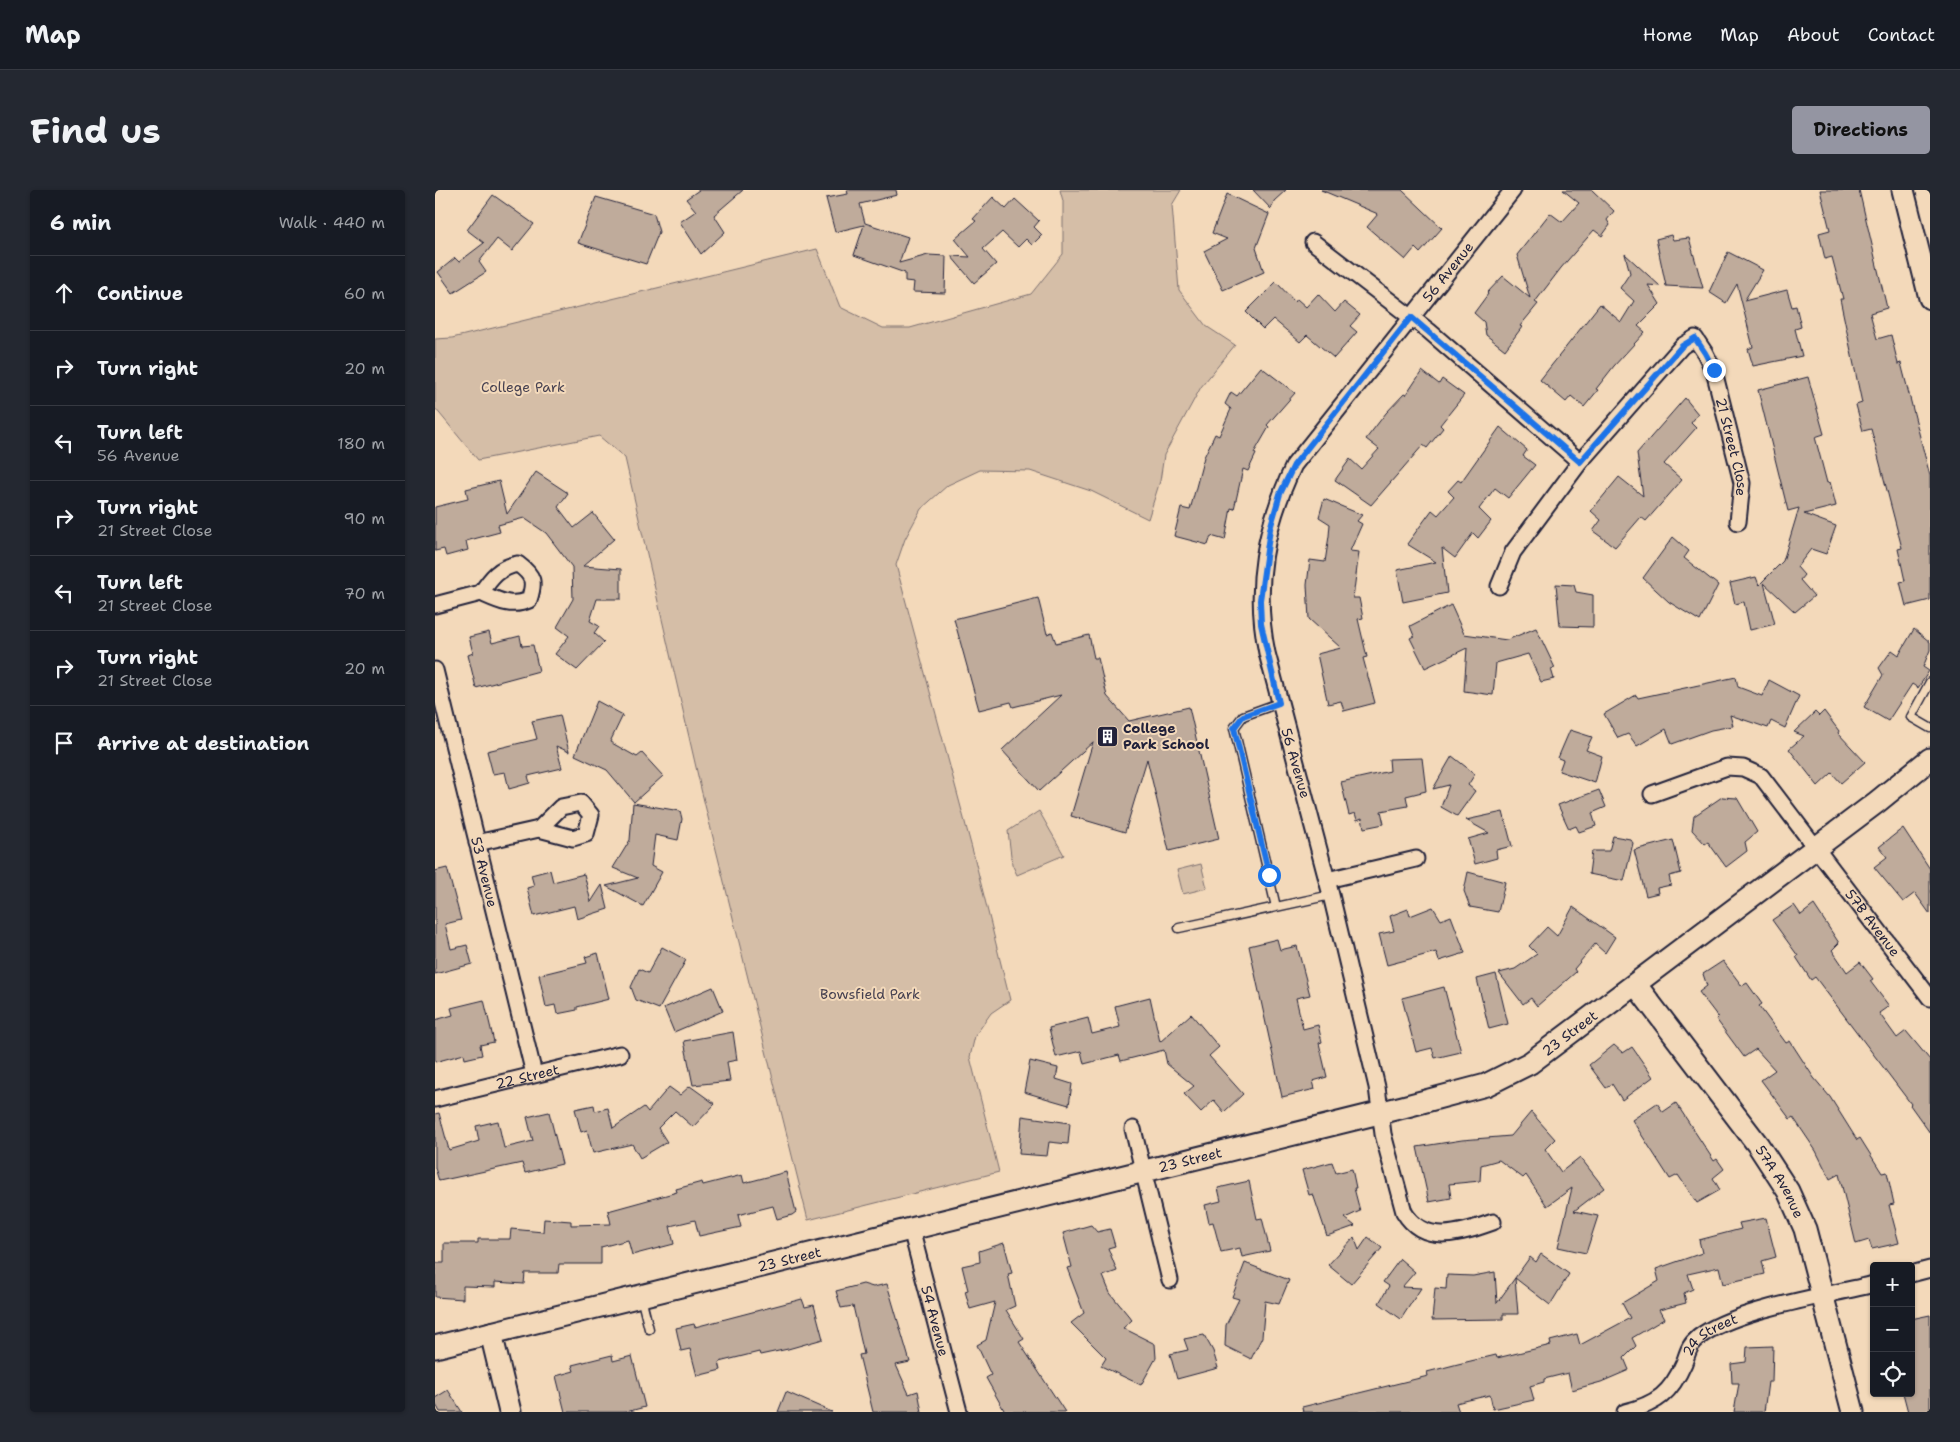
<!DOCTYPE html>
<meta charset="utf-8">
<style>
body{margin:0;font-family:"Shantell Sans",sans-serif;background:#242831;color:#f1f3f6}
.controls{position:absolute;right:15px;bottom:15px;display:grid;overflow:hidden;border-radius:5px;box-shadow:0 1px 4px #0004}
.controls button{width:45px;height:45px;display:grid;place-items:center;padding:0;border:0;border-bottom:1px solid #363941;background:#171b24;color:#f1f3f6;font:25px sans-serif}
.stop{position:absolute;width:15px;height:15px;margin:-11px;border:4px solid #1a73e8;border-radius:50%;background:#fff}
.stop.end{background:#1a73e8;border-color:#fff;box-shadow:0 1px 5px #0008}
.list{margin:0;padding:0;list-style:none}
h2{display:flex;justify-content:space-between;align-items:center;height:65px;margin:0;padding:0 20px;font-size:21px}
h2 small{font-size:16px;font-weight:400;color:#9ea1a6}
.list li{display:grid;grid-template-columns:32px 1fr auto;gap:15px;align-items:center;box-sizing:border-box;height:75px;padding:0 20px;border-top:1px solid #363941}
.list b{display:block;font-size:19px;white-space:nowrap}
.list p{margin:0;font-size:16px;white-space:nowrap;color:#9ea1a6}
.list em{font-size:16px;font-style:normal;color:#9ea1a6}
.icon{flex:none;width:28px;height:28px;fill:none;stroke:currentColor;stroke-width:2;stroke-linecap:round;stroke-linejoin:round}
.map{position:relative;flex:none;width:1495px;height:1222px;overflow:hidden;border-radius:5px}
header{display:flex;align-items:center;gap:30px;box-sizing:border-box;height:70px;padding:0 25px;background:#171b24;border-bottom:1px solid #363941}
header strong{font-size:24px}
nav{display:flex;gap:28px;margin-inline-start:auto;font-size:18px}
.intro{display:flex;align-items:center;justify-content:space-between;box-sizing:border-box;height:120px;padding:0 30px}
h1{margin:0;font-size:35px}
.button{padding:12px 22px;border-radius:5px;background:#9495a2;color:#111;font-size:18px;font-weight:700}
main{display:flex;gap:30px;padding:0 30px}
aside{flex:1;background:#171b24;border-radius:5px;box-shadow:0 1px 4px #0004}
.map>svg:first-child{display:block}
.green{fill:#d5bea7;stroke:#7c7071}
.building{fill:#bfab9b;stroke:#22223b}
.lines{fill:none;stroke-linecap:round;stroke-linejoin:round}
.lane-casing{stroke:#22223b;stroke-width:11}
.street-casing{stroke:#22223b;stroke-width:19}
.secondary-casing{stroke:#22223b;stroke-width:25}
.lane{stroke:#f3d9ba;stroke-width:8}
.street{stroke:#f3d9ba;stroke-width:15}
.secondary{stroke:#f3d9ba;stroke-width:21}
.route{stroke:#1a73e8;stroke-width:6}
.labels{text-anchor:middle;stroke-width:4;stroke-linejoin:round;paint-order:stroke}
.street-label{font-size:14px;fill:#22223b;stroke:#f3d9ba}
.park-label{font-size:14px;fill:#464151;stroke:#f3d9ba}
.poi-label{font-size:14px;font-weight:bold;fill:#22223b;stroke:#f3d9ba;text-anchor:start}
</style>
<header>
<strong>Map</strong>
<nav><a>Home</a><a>Map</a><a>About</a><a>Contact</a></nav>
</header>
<div class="intro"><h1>Find us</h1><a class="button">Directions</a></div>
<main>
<aside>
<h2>6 min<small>Walk · 440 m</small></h2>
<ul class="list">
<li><svg class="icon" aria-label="ahead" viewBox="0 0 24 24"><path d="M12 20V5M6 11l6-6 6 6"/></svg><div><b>Continue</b></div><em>60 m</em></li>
<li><svg class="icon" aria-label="right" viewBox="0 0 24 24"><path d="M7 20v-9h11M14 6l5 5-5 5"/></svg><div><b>Turn right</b></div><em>20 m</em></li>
<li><svg class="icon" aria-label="left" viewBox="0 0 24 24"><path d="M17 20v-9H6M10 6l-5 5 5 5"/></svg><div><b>Turn left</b><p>56 Avenue</p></div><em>180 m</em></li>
<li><svg class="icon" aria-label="right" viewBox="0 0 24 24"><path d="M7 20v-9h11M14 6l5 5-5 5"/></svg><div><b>Turn right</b><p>21 Street Close</p></div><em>90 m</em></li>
<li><svg class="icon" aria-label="left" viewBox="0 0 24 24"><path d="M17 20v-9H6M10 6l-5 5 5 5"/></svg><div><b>Turn left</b><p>21 Street Close</p></div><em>70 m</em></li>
<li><svg class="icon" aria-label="right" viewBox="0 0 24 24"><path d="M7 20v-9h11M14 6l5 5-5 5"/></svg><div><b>Turn right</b><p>21 Street Close</p></div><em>20 m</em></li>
<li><svg class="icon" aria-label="arrive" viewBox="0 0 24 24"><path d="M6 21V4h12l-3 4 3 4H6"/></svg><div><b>Arrive at destination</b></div></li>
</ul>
</aside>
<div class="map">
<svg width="1495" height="1222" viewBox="0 0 1495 1222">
<rect width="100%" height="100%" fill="#f3d9ba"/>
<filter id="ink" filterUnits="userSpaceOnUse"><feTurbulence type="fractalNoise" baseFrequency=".02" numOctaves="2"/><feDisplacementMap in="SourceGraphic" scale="10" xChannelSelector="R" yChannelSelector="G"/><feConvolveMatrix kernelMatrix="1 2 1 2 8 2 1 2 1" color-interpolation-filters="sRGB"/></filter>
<g filter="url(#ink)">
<path class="green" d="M625 0H746L737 15 744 100 771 136 800 155 766 197 729 265 725 291 713 329 656 301 595 281 545 280 513 295 486 319 470 349 461 375 539 666 575 810 556 823 540 846 535 867 564 982 373 1030 266 599 190 268 164 246 43 270 0 218V149L17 148 382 59 405 117 448 138H475L596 104 628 64V11Z
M604 621 629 665 582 685 577 674 573 641Z
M766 674 772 698 748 704 742 680Z"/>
<path class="building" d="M264 0H308L279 25 290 42 266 64 245 32 261 21 251 9Z
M412 0H461L462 5 425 14 430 33 473 47 464 73 493 65 511 66 510 103 478 102 479 92 470 91V83L419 65 429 35 400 42 391 8 413 4Z
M818 0H851L839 11 836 19Z
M886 0H967L1007 38 985 63 980 58 970 70 932 37 943 24Z
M1128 0H1157L1179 21 1172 30 1175 35 1167 46 1159 40 1126 78 1100 112 1103 114 1085 136 1087 137 1070 160 1051 145 1049 132 1039 123 1053 104 1052 103 1068 86 1095 108 1082 65 1115 23 1127 32 1144 13Z
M1385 0H1424L1452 118 1435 123 1442 149 1456 145 1463 174 1466 173 1495 286V410L1471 416 1465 392 1470 391 1463 359 1467 358 1436 239 1428 241 1421 215 1427 213 1405 109H1408L1397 67 1390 69 1384 43 1395 40Z
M792 4 834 24 821 58 829 82 788 100 769 61 792 49 777 43Z
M58 5 99 34 77 61 62 49 44 72 51 82 18 103 3 82 20 68 24 72 49 53 32 40Z
M161 7 219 24 224 42 211 74 143 53Z
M558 7 571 19 580 9 604 31 599 37 607 45 597 55 591 49 583 57 567 42 548 59 561 74 539 93 516 66 535 67 520 49 541 31 538 29Z
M1236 45 1238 50 1254 48 1268 98 1231 96 1221 49Z
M1293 62 1328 80 1309 111 1352 100 1357 117 1361 116 1366 137 1360 139 1367 166 1318 176 1313 159 1318 157 1302 94 1291 113 1274 102Z
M1190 64 1225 96 1213 95 1225 114 1203 136 1210 142 1179 176 1161 199 1163 200 1149 217 1136 206 1131 212 1105 190 1165 114 1186 132 1199 111 1185 98 1195 83Z
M841 92 860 112 862 109 871 117 883 104 900 122 909 112 925 125 915 136 922 142 899 168 872 145 865 152 838 129 828 139 811 122Z
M826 177 860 203 832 235 834 237 819 263 821 264 813 281 808 279 799 319 796 318 790 350 776 346 773 355 739 346 746 318 755 320 769 267 780 244 784 246 796 219 790 214 796 202 802 206Z
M987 181 1004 194 1007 189 1029 205 1005 235 1008 238 992 258 988 255 936 315 900 290 915 269 926 279 944 259 931 249 951 223 969 204 971 205Z
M1373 187 1389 244 1380 247 1392 293 1395 292 1401 316 1369 324 1401 336 1391 364 1376 359 1362 377 1369 385 1365 390 1379 406 1360 422 1329 393 1340 434 1315 440 1309 412 1300 414 1295 393 1321 387 1324 395 1348 371 1364 318 1353 321 1323 200Z
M1250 208 1263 224 1256 233 1261 238 1229 274 1247 290 1211 331 1206 327 1180 357 1158 341 1166 330 1156 321 1184 287 1208 306 1202 263Z
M1065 237 1092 260 1088 266 1100 275 1073 308 1060 298 1044 319 1056 331 1043 348 1038 343 1020 368 1007 358 1012 403 968 412 962 380 1001 372 972 354 997 320 1003 325 1019 307 1013 301 1023 290 1026 292Z
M101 282 133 303 123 317 139 338 158 323 179 349 148 376 186 379V409H162L155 431 164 436 159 443 169 452 142 480 120 464 134 446 122 437 138 409 137 377 111 343 89 328 63 335 65 342 31 351 33 360 11 366 9 359 0 361V317L33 309 31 299 64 291 72 324Z
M889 309 927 325 922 331 927 334 915 361 924 362 918 408H924L928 428 923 429 932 467 928 468 940 513 909 521 906 511 893 514 882 464 906 458 874 429 872 395 875 370 890 372 894 346 895 334 884 327Z
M1238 347 1254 361 1249 368 1283 395 1265 431 1234 412 1208 388Z
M1121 394 1139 395 1141 402 1158 405V437L1125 436Z
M603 408 612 444 617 442 621 453 654 445 659 468H663L672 506 694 531 754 517 784 649 734 661 712 569 690 642 636 626 658 552 604 601 567 560 626 505 578 517 576 512 544 520 519 429Z
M1016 415 1029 444 1072 450 1101 438 1120 478 1116 479 1119 489 1106 492 1093 464 1061 473 1058 505 1029 501 1032 458 990 478 975 448 979 446 975 436Z
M1479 439 1495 452V460L1488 477 1494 481 1483 498 1477 494 1453 531 1429 517 1448 485 1444 478 1457 460 1464 465Z
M54 442 57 453 85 446 87 456 98 455 104 481 41 498 33 465 38 463 34 447Z
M1301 487 1303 497 1327 506 1334 490 1364 506 1350 538 1336 531 1333 538 1295 525 1298 536 1276 540 1237 554 1231 539 1202 556 1193 544 1183 548 1169 524 1201 505 1203 508Z
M162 511 188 525 175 552 202 567 207 563 228 586 199 612 172 580 140 565Z
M1389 521 1404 541 1403 543 1430 572 1406 593 1397 583 1383 596 1354 559 1369 546 1359 542 1380 522 1384 526Z
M125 525 134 562 121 556 127 578 93 586 95 593 74 599 70 582 58 584 52 561 102 549 97 531Z
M1135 540 1157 547 1151 560 1167 566 1160 593 1124 581 1128 570 1123 568Z
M1017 566 1040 584 1033 595 1040 601 1022 626 1006 617 1014 595 998 599Z
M987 568 991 601 971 606 973 616 946 621 949 634 929 638 927 628 922 630 920 623 914 625 906 592 955 581 954 569Z
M1164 600 1171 617 1157 623 1161 636 1144 642 1141 636 1134 639 1123 615Z
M1287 607 1302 608 1322 642 1310 652 1312 661 1291 677 1273 652 1270 654 1257 640 1259 626Z
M198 613 245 621 247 629 243 650 220 645 216 676 227 682 208 716 171 696 203 688 178 678 195 650Z
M1068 622 1077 656 1061 660 1062 668 1040 674 1033 649 1054 643 1031 630Z
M1468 638 1495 679V724L1480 703 1468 712 1439 677 1452 667 1444 657Z
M1178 646 1195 649 1198 653 1189 691 1154 684 1157 661H1174Z
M1238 650 1246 683 1234 686 1236 695 1222 698 1223 703 1211 706 1199 660Z
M12 678 26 730 10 734 16 759 32 755 37 774 0 784V681Z
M115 680 118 692 149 684 156 712 167 695 173 719 142 729 139 716 99 726 92 698 99 696 96 685Z
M1033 682 1070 692 1063 722 1035 717 1029 701Z
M1359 715 1366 725 1379 715 1404 753 1397 760 1412 782 1425 772 1438 789 1435 791 1454 816 1444 823 1462 848 1471 841 1495 870V943L1475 915 1476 914 1380 787 1376 790 1361 767 1363 766 1337 730Z
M998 717 1006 730 1016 726 1030 763 1004 771 1001 762 952 775 944 744 959 741 955 726 973 719 975 726Z
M1138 717 1180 747 1170 763 1160 754 1139 779 1141 782 1102 816 1096 808 1088 814 1064 783 1080 779 1102 764 1094 756 1112 737 1122 746Z
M842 749 845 760 862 756 875 805 861 808 868 839 883 835 887 852 884 853 892 887 878 891 880 899 847 907 814 756Z
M227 757 251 770 224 819 201 810 196 797 204 779 213 783Z
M163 763 174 809 142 817V820L122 824 120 815 111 817 104 785 152 773 150 767Z
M1288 771 1307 796 1312 793 1327 814 1324 816 1351 853 1355 851 1379 888 1395 907 1422 950 1425 948 1447 983 1452 982 1459 1014 1454 1015 1464 1053 1437 1059 1434 1050 1421 1054 1404 984 1395 989 1381 961 1358 927 1355 929 1326 890 1340 880 1321 859 1309 867 1281 829 1283 827 1264 802 1272 796 1268 784Z
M1061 784 1073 834 1054 839 1042 789Z
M278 797 288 821 239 842 229 818Z
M1009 797 1026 862 1000 868 997 858 981 862 967 808Z
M715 807 725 852 756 824 784 857 774 866 808 904 789 922 779 910 766 922 749 904 759 896 732 874 729 860 686 871 684 865 649 874 646 861 621 867 614 838 653 828 657 844 685 837 680 816Z
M49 810 59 852 45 855 47 865 30 869 29 864 0 872V830L18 825 16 818Z
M298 842 302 870 292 872 295 891 258 895 249 851Z
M1179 855 1188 863 1197 857 1218 887 1187 910 1177 894 1171 898 1154 875Z
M595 871 623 878 621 889 637 894 634 915 589 902Z
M255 896 280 914 258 937 240 921 223 938 232 952 205 968 197 954 158 963 152 940 146 942 140 919 159 915 160 921 173 918 178 938 209 917 213 922 234 897 245 905Z
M1222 913 1228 922 1241 913 1279 971 1282 969 1289 979 1278 988 1285 1000 1262 1013 1243 985 1235 989 1197 930Z
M114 922 127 974 90 983 87 973 4 991 0 978V924L4 923 14 960 44 951 41 936 63 931 69 958 98 951 92 927Z
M1096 922 1120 949 1110 959 1126 982 1145 967 1169 998 1139 1021 1163 1026 1151 1063 1123 1057 1137 998 1112 1016 1091 985 1088 988 1064 970 1046 975 1045 991 1014 994 1016 1008 994 1012 982 957 1027 950 1076 946Z
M587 926 635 933 633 954 614 952 612 966 584 964Z
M897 972 901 983 917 979 921 998H919L925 1021 910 1028 920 1036 892 1046 878 1004 874 1005 867 980Z
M351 982 361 1022 357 1025 342 1029 338 1016 303 1025 306 1037 264 1046 260 1030 235 1036 239 1054 197 1065 193 1050 166 1057V1074H124L123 1083H90L89 1094 60 1092V1097L28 1096V1109L0 1107V1073H9V1053H43V1049H75L76 1039 108 1042 109 1029 136 1031V1035L176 1034 173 1021 242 1002 241 999 267 992 268 995 307 985 309 993Z
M814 991 822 1029 827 1028 835 1061 807 1067 805 1058 786 1062 778 1032 774 1033 770 1015 786 1011 783 998Z
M1331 1028 1341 1067 1327 1071 1330 1084 1288 1094 1284 1077 1253 1084 1258 1099 1249 1103 1251 1113 1224 1120 1229 1129 1197 1148 1201 1156 1189 1168 1194 1180 1166 1192 1137 1200 1133 1183 1109 1189V1192L1095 1196 1099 1210 1058 1219 1055 1205 1021 1213 1024 1222H868L867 1217 993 1186 992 1182 1023 1174 1061 1165 1062 1168 1116 1155 1115 1151 1142 1144 1145 1155 1195 1128 1187 1113 1224 1091 1221 1079 1267 1063 1264 1050 1306 1039 1304 1033Z
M656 1035 662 1042 675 1039 680 1056 673 1058 682 1081 668 1086 675 1103 697 1130 688 1138 720 1154 721 1168 706 1195 666 1176 671 1168 636 1133 649 1123 632 1078 637 1077 628 1043Z
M919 1047 924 1060 933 1047 947 1058 916 1094 893 1075Z
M569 1053 577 1083 573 1084 580 1116 571 1120 589 1149 584 1152 630 1222H570L551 1188 556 1185 542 1155 551 1150 560 1112 535 1119 530 1101 533 1100 527 1076 545 1072 544 1061Z
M1106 1064 1134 1084 1115 1115 1080 1088 1083 1124H1068V1129L997 1130 1000 1098 1011 1099 1012 1085 1038 1086 1060 1082 1062 1113 1095 1067 1101 1072Z
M965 1069 980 1082 967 1097 986 1098 966 1129 944 1113 954 1096 948 1092Z
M810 1073 854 1090 844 1114 830 1111 827 1147 816 1169 790 1156 791 1135 804 1109 797 1107Z
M428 1094 438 1097 452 1094 475 1172 461 1175 474 1204 483 1201 487 1222H438L424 1165 429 1164 418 1116 406 1118 401 1101Z
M367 1109 370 1117 379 1115 388 1149 353 1159 325 1165 324 1162 284 1172 286 1180 262 1186 255 1159 246 1161 241 1138 259 1134 260 1137Z
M1495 1125V1222H1473L1468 1203H1476V1129Z
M769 1145 778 1161 783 1178 742 1189 735 1164 753 1160 749 1149Z
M1338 1156 1337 1192H1333L1329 1222H1299L1304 1193H1297L1296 1174 1311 1172 1312 1157Z
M177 1165 178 1171 197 1166 210 1217 191 1222H130L121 1186 139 1181 137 1175Z
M13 1200 27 1222H5L0 1213V1208Z
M351 1202 397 1222H343Z"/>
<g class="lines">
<defs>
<path id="lane" d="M1495 492 1476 527 1495 538
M841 717 799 538 808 526 844 513
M744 738 896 705
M206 1107 214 1139"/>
<g id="street">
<path d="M878 52 994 141 1145 272"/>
<path d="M83 374C99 386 100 392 94 410 76 418 62 410 46 403 56 388 64 377 83 374Z"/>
<path id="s1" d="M1064 396 1078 362 1145 272 1247 156 1260 148 1270 163 1279 181 1307 293 1303 332"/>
<path d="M0 415 46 403"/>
<path id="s2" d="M0 480 99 884"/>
<path id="s3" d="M1217 604 1292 577 1308 578 1326 586 1495 808"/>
<path d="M146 613 156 625 151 644 138 648 104 639 126 617Z"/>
<path d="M42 653 104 639"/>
<path d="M892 690 981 669"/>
<path id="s4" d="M0 909 185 864"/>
<path d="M698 939 735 1090"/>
<path id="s5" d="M1058 1032C1027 1043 989 1056 969 1022L948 944 942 897 896 705 832 463C818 396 830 336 859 275L1078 0"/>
<path id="s6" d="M476 1039 524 1222"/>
<path d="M1476 1084 1495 1079"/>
<path id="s7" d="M1190 1222C1222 1214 1236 1203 1249 1173 1253 1162 1254 1155 1264 1147 1300 1119 1392 1106 1439 1094"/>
</g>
<g id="secondary">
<path d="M1468 0 1495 108"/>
<path id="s8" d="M1201 795 1323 955 1353 1001 1370 1039 1418 1222"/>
<path d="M56 1143 75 1222"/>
<path id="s9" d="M0 1157 968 917 1051 895 1095 873 1442 612 1495 569"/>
</g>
</defs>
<use href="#lane" class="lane-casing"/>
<use href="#street" class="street-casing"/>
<use href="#secondary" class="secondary-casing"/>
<use href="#lane" class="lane"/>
<use href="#street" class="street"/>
<use href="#secondary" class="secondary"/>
</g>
</g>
<g class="lines" filter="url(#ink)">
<path class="route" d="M834 685 799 538 808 526 844 513 826 434 825 410 835 339 845 304 859 275 976 127 1145 272 1247 156 1260 148 1270 163 1279 180"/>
</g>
<defs>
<symbol id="building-square" viewBox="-11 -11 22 22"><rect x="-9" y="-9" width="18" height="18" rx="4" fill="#22223b" stroke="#f3d9ba"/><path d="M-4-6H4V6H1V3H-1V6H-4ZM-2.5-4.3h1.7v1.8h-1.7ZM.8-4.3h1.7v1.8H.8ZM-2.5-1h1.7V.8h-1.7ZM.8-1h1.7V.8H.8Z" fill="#fff"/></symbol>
</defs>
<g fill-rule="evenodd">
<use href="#building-square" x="660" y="534" width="25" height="25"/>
</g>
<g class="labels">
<g class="street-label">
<text dy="5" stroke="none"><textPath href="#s5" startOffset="1115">56 Avenue</textPath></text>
<text dy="5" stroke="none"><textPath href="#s1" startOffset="435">21 Street Close</textPath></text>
<text transform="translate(861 573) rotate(74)" y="5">56 Avenue</text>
<text dy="5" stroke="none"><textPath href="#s2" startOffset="208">53 Avenue</textPath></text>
<text dy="5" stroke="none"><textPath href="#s3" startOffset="300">57B Avenue</textPath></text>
<text dy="5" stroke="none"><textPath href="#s9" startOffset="1182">23 Street</textPath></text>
<text dy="5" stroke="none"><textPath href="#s4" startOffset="95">22 Street</textPath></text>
<text dy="5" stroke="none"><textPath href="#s9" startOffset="778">23 Street</textPath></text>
<text dy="5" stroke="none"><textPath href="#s8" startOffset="244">57A Avenue</textPath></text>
<text dy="5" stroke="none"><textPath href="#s9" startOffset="365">23 Street</textPath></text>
<text dy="5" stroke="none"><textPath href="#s6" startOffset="95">54 Avenue</textPath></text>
<text dy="5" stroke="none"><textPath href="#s7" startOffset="121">24 Street</textPath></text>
</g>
<g class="park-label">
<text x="88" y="202">College Park</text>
<text x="435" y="809">Bowsfield Park</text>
</g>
<g class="poi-label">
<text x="688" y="543">College<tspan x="688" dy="16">Park School</tspan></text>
</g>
</g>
</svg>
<div class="controls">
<button>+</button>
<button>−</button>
<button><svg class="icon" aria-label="locate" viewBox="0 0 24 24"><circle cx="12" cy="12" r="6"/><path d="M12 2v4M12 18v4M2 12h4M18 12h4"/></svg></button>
</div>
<div class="stop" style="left:834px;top:685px"></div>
<div class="stop end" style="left:1279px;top:180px"></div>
</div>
</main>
